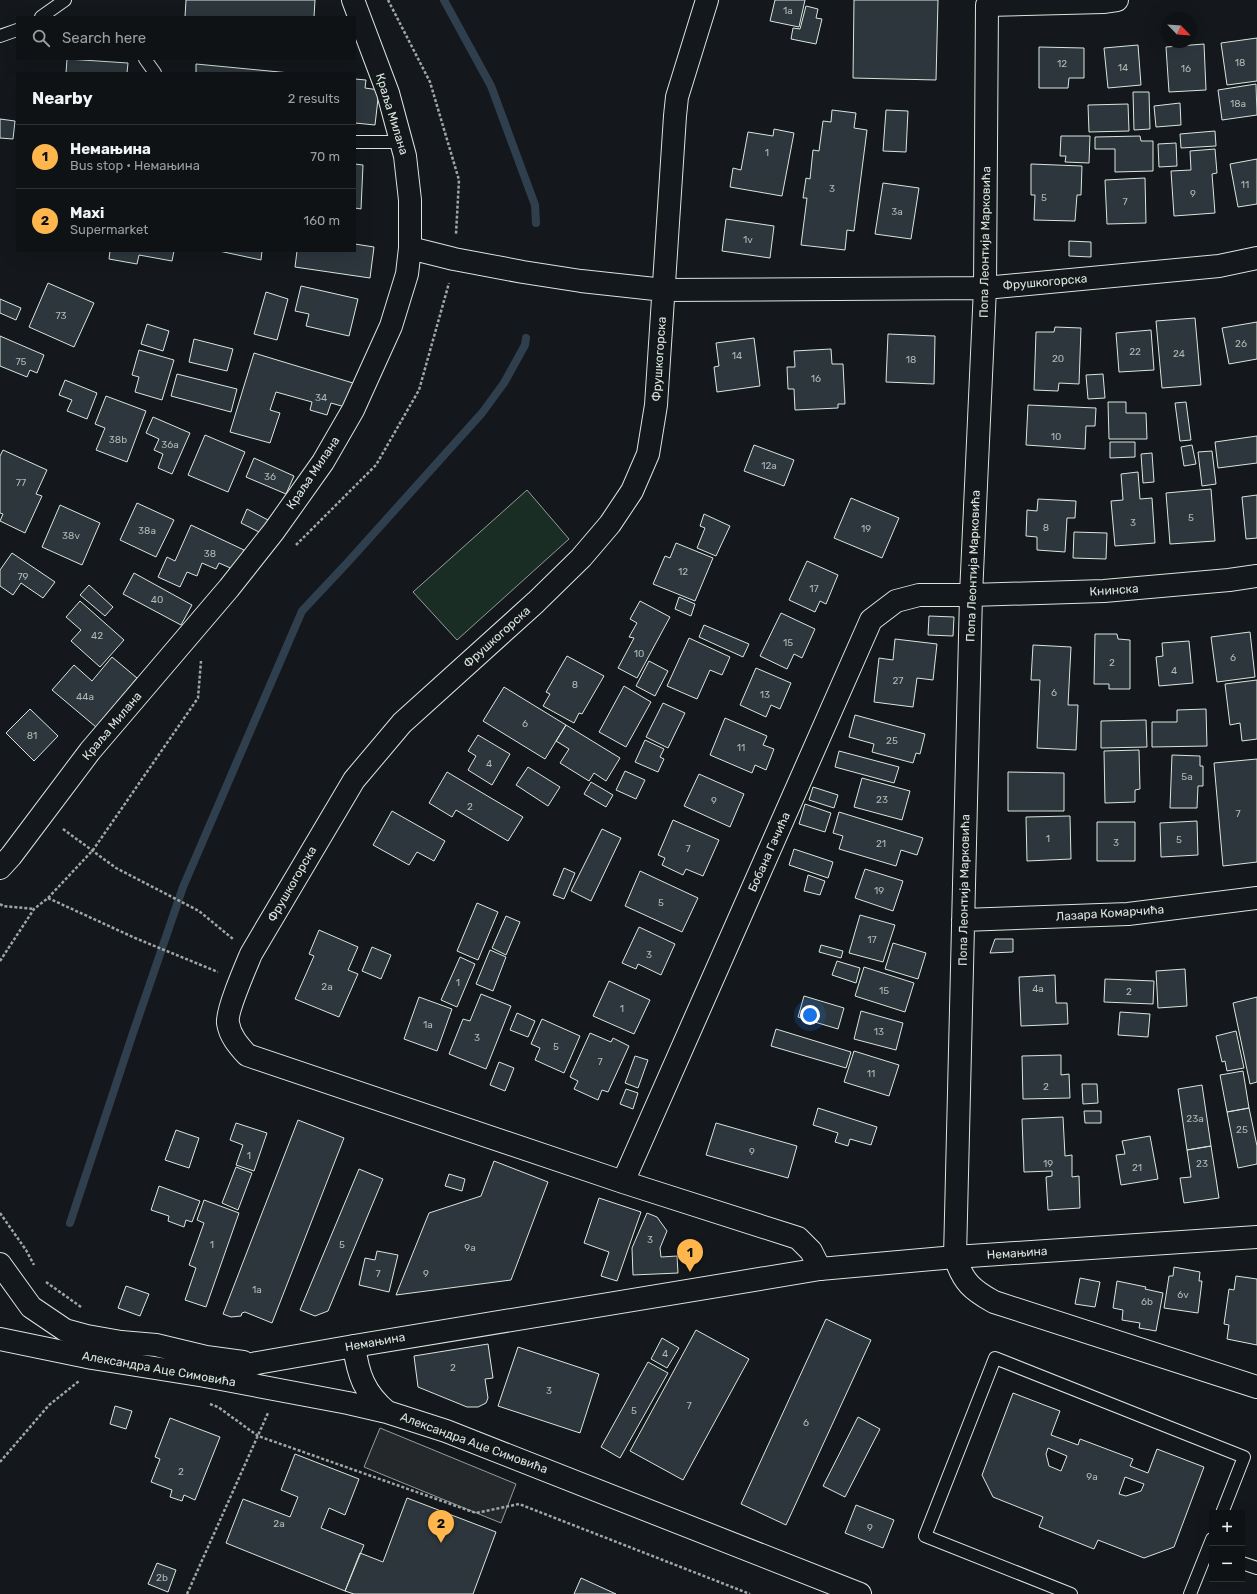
<!DOCTYPE html>
<meta charset="utf-8">
<style>
body{margin:0;font-family:Rubik,sans-serif;background:#181b1e;color:#f1f3f6}
.controls{position:absolute;right:12px;bottom:12px;display:grid;overflow:hidden;border-radius:0px;box-shadow:0 4px 16px #0002}
.controls button{width:36px;height:36px;display:grid;place-items:center;padding:0;border:0;border-bottom:1px solid #2f3234;background:#0f1215;color:#f1f3f6;font:20px sans-serif}
.compass{position:absolute;left:1161px;top:12px;width:36px;height:36px;border-radius:50%;background:#0f1215;box-shadow:0 4px 16px #0002;rotate:115deg}
.you{position:absolute;left:810px;top:1015px;width:14px;height:14px;margin:-10px;border:3px solid #fff;border-radius:50%;background:#1a73e8;box-shadow:0 0 0 6px #1a73e833}
.badge{display:grid;place-items:center;width:26px;height:26px;border-radius:50%;background:#ffb74d;color:#111;font-size:13px;font-weight:700}
.pin{position:absolute;translate:-50% -33px;filter:drop-shadow(0 1px 2px #0008)}
.pin::after{content:'';position:absolute;top:21px;width:14px;height:12px;background:inherit;clip-path:polygon(0 0,100% 0,50% 100%)}
.list{margin:0;padding:0;list-style:none}
h2{display:flex;justify-content:space-between;align-items:center;height:52px;margin:0;padding:0 16px;font-size:17px}
h2 small{font-size:13px;font-weight:400;color:#9b9ea0}
.list li{display:grid;grid-template-columns:26px 1fr auto;gap:12px;align-items:center;box-sizing:border-box;height:64px;padding:0 16px;border-top:1px solid #2f3234}
.list b{display:block;font-size:15px;white-space:nowrap}
.list p{margin:0;font-size:13px;white-space:nowrap;color:#9b9ea0}
.list em{font-size:13px;font-style:normal;color:#9b9ea0}
.icon{flex:none;width:22px;height:22px;fill:none;stroke:currentColor;stroke-width:2;stroke-linecap:round;stroke-linejoin:round}
.map{position:relative;flex:none;width:1257px;height:1594px;overflow:hidden}
.search{position:absolute;background:#0f1215;box-shadow:0 4px 16px #0002;left:16px;top:16px;width:340px;height:44px;display:flex;align-items:center;gap:10px;box-sizing:border-box;padding:0 14px;border-radius:0px;color:#9b9ea0;font-size:15px}
.panel{position:absolute;background:#0f1215;box-shadow:0 4px 16px #0002;left:16px;top:72px;width:340px;height:180px;border-radius:0px}
.map>svg:first-child{display:block}
.green{fill:#1a2d24;stroke:#939e99}
.parking{fill:#24282b;stroke:#939e99}
.lines{fill:none;stroke-linecap:round;stroke-linejoin:round}
.stream{stroke:#2f3f4d;stroke-width:8}
.building{fill:#2c363c;stroke:#d8e6dc;fill-rule:evenodd}
.service-casing{stroke:#d8e6dc;stroke-width:14}
.minor-casing{stroke:#d8e6dc;stroke-width:24}
.tertiary-casing{stroke:#d8e6dc;stroke-width:24}
.path{stroke:#9da8a2;stroke-width:2.5;stroke-dasharray:3 2;stroke-linecap:butt}
.service{stroke:#14181c;stroke-width:12}
.minor{stroke:#14181c;stroke-width:22}
.tertiary{stroke:#14181c;stroke-width:22}
.labels{text-anchor:middle;stroke-width:3;stroke-linejoin:round;paint-order:stroke}
.number-label{font-size:10px;fill:#adbab4}
.street-label{font-size:12px;fill:#d8e6dc;stroke:#14181c}
</style>
<div class="map">
<svg width="1257" height="1594" viewBox="0 0 1257 1594">
<rect width="100%" height="100%" fill="#14181c"/>
<path class="green" d="M527 490 569 539 457 640 413 592Z"/>
<path class="parking" d="M380 1428 516 1484 501 1523 364 1467Z"/>
<g class="lines">
<path class="stream" d="M444 0 491 86 535 205 536 223
M70 1223 132 1036 183 887 302 611 348 562 482 413 504 383 525 345 526 338"/>
</g>
<path class="building" d="M186 0H315L314 17H185Z
M775 0H805L799 27 770 21Z
M854 0H938L936 80 853 78Z
M806 6 818 9 816 18 822 19 816 44 791 39 793 28 800 29Z
M1257 38V81L1227 85 1221 43Z
M1204 44 1206 90 1169 92 1166 47Z
M1138 45 1141 85 1108 88 1104 48Z
M1039 47 1084 48V78H1069L1068 88H1039Z
M67 59 128 63 127 73H66Z
M196 64 290 73H196Z
M355 79 366 80 365 88 379 90 375 125 355 123Z
M1256 84 1257 115 1222 120 1218 90Z
M1133 92H1149L1150 129 1134 130Z
M1180 103 1181 125 1156 127 1154 106Z
M1128 104 1129 131 1089 132 1088 105Z
M832 110 856 113 854 128 867 130 854 231 847 230 845 250 801 245 807 198H803L806 178 810 179 813 150 819 151 823 121 831 122Z
M886 110 908 111 906 152 883 151Z
M0 119 15 121 13 139 0 138Z
M774 129 794 133 782 196 730 187 733 168 741 170 748 132 773 136Z
M1215 131 1216 146 1181 148 1180 134Z
M1061 136H1090L1089 163 1065 162 1066 156H1060Z
M1140 136 1141 141H1153V171L1115 172V149H1095V137Z
M1176 143 1177 166 1159 167 1158 144Z
M1215 149 1217 173 1212 174 1215 213 1174 216 1171 171 1191 170 1190 151Z
M1257 159V204L1238 207 1230 164Z
M355 164 363 165 361 209 355 208Z
M1031 164 1082 166 1081 195H1077L1075 221 1034 220 1035 195H1031Z
M1145 178 1146 223 1107 224 1105 180Z
M883 183 919 188 911 239 875 234Z
M726 219 774 226 770 258 722 251Z
M1069 241 1091 242V257L1069 256Z
M355 244 374 247 370 278 295 267 297 251H355Z
M110 251H174L172 261 139 255 137 264 109 259Z
M219 251H262L261 260Z
M48 283 94 303 74 347 29 327Z
M301 286 358 299 349 336 306 326 309 314 295 311Z
M266 292 288 299 277 340 254 334Z
M0 299 21 308 16 320 0 313Z
M1195 318 1201 385 1162 388 1156 321Z
M1257 322V359L1229 364 1222 328Z
M147 324 169 331 163 351 141 344Z
M1055 327 1081 328 1079 384 1059 383 1058 391 1034 390 1036 332H1054Z
M1151 330 1154 370 1119 372 1116 333Z
M888 334 935 336 934 384 886 382Z
M0 336 44 355 37 373 30 370 27 377 0 366Z
M754 338 760 386 717 392 714 367 719 366 716 343Z
M194 339 233 349 227 371 189 362Z
M831 349 832 364H843L845 404H838V408L795 410 794 389H788L787 367H795L794 351Z
M139 350 174 360 162 400 135 392 139 377 132 375Z
M254 353 353 383 345 407 331 403 327 415 310 410 312 402 276 392 270 410 280 413 270 443 230 432Z
M177 374 237 389 231 412 171 396Z
M1103 374 1105 398 1088 399 1086 375Z
M65 380 97 393 87 419 67 411 72 400 59 395Z
M106 396 146 411 127 462 96 450 105 428 95 424Z
M1108 402H1126V413H1146L1147 439H1109Z
M1186 402 1191 440 1180 441 1175 403Z
M1028 405 1096 408 1095 426H1086L1085 449 1026 445Z
M153 417 190 433 172 474 158 468 163 454 154 450 159 439 146 433Z
M205 435 245 452 228 492 188 475Z
M1257 436V463L1218 468 1215 442Z
M1110 442H1135V457L1110 458Z
M754 445 794 460 784 486 744 471Z
M1192 445 1196 464 1184 466 1181 447Z
M3 450 47 470 36 494 42 496 25 533 0 521 3 514 0 513V456Z
M1212 451 1216 484 1202 486 1198 452Z
M1152 453 1154 482 1143 483 1141 454Z
M254 458 294 476 286 494 246 477Z
M1138 472 1140 499 1152 498 1155 543 1115 546 1111 501 1123 500 1121 474Z
M1211 489 1215 541 1170 544 1166 493Z
M1257 495V538L1246 539 1242 497Z
M851 498 899 518 882 558 834 538Z
M1038 499 1076 501 1075 518H1067L1065 552 1037 550V537L1026 536 1027 510 1037 511Z
M137 503 174 520 156 557 120 540Z
M60 505 100 523 82 565 42 547Z
M247 509 270 521 263 534 241 523Z
M704 514 730 526 716 556 697 548 705 528 700 526Z
M191 525 244 550 235 570 219 563 216 569 202 563 197 576 187 572 180 587 158 577 167 557 175 561Z
M1074 532 1107 533 1106 559 1073 558Z
M676 543 713 558 695 601 653 584 665 556 670 558Z
M12 553 55 582 43 598 21 583 13 595 0 586V570Z
M807 561 838 575 826 604 820 601 815 612 789 600Z
M134 573 192 605 181 625 123 594Z
M89 585 113 607 105 616 80 595Z
M679 597 695 604 691 616 675 609Z
M80 601 124 640 100 667 71 641 81 630 66 617Z
M640 601 670 617 637 678 618 668 634 638 629 637 637 623 630 619Z
M781 613 815 629 802 658 794 654 787 669 760 656Z
M929 616 954 617 953 636 928 635Z
M704 625 749 644 743 657 699 637Z
M1250 632 1255 677 1217 682 1211 637Z
M1095 634H1117L1118 639 1130 640V689H1109V684H1094Z
M689 638 730 657 722 675 710 670 697 699 667 686Z
M895 639 937 644 933 680 917 678 913 707 874 702 879 658 893 660Z
M1189 641 1193 683 1159 686 1156 657 1163 656 1162 643Z
M1033 645 1071 647 1068 705H1078L1076 750 1037 748 1040 680H1031Z
M567 656 604 676 582 714 579 713 574 723 543 706 550 694 546 692Z
M112 657 137 678 96 727 52 690 74 665 92 681Z
M649 661 668 671 655 696 636 686Z
M756 668 791 683 780 709 771 705 766 717 740 705Z
M1257 680V739L1242 741 1240 723 1230 725 1225 684Z
M624 686 651 702 626 747 599 732Z
M504 687 566 725 545 759 483 721Z
M663 703 685 713 668 748 646 737Z
M30 709 58 736 34 761 6 733Z
M1206 709 1207 746 1152 747V722H1177V710Z
M855 715 925 734 920 754 916 753 913 763 872 752 874 744 849 737Z
M725 718 767 736 763 745 774 749 766 770 755 765 752 773 710 755Z
M1146 720 1147 747 1101 748V721Z
M566 725 620 758 606 781 594 773 589 781 560 763 569 749 556 741Z
M478 735 510 754 492 785 468 770 476 756 468 751Z
M645 740 664 749 660 757 664 759 658 772 635 762Z
M1139 750 1140 789 1135 790V802L1105 803 1104 751Z
M839 751 899 767 894 783 835 767Z
M1172 755 1200 756V766H1203V786H1198L1197 808H1170Z
M1257 759V862L1223 866 1214 763Z
M528 767 560 787 548 806 516 785Z
M625 771 645 780 636 799 616 790Z
M447 772 523 817 508 841 456 810 452 817 429 803Z
M1008 772 1064 773V811H1008Z
M699 774 744 794 730 827 684 806Z
M862 778 910 791 902 820 854 807Z
M591 782 613 795 606 807 584 794Z
M813 787 838 795 834 808 809 800Z
M805 804 831 813 825 832 799 824Z
M392 811 445 841 434 861 417 852 409 865 373 845Z
M839 812 923 838 917 855 901 850 896 866 839 849 843 836 833 833Z
M1070 816 1071 859 1027 861 1026 817Z
M673 820 719 840 703 876 686 869 683 875 662 865 665 858 658 855Z
M1197 821 1198 855 1161 857 1160 823Z
M1097 822H1135V861H1097Z
M602 829 621 838 591 901 571 891Z
M794 849 833 862 828 878 789 865Z
M564 868 575 873 564 899 553 895Z
M865 869 903 881 893 911 855 898Z
M640 871 698 898 682 932 625 906Z
M808 875 825 881 820 895 804 891Z
M477 903 498 912 478 960 457 951Z
M860 915 895 925 883 962 849 953Z
M506 916 520 922 506 955 492 948Z
M639 927 675 944 661 975 638 964 636 969 622 963Z
M319 930 358 947 348 970 358 974 339 1017 295 999 314 956 309 954Z
M995 939H1013V952L990 953Z
M893 943 926 953 918 979 885 969Z
M821 945 843 951 841 958 819 952Z
M372 947 391 955 381 979 362 971Z
M490 950 506 957 493 991 476 984Z
M460 957 475 964 457 1007 441 1000Z
M837 961 860 968 856 983 832 975Z
M864 967 914 983 905 1012 855 996Z
M1185 969 1187 1006 1158 1008 1156 971Z
M1055 975 1056 1003H1067L1068 1024 1021 1026 1019 977Z
M1105 979 1154 981 1153 1004 1104 1002Z
M609 981 650 1000 634 1034 593 1016Z
M481 994 511 1006 486 1069 449 1054 463 1019 470 1021Z
M804 996 844 1008 838 1029 798 1017Z
M419 997 452 1009 437 1051 404 1039Z
M1257 997V1082L1250 1084 1233 1003Z
M861 1011 903 1023 896 1050 854 1039Z
M1120 1012 1150 1014 1148 1037 1118 1035Z
M517 1013 535 1021 528 1037 510 1030Z
M542 1019 580 1036 564 1073 535 1060 540 1048 531 1044Z
M776 1029 851 1052 846 1068 771 1046Z
M1236 1031 1244 1068 1227 1071 1225 1061 1222 1062 1216 1036Z
M590 1033 611 1042 613 1038 629 1046 608 1092 602 1090 598 1100 574 1089 578 1081 570 1077Z
M854 1051 899 1065 889 1096 844 1082Z
M1061 1055V1075L1069 1074 1070 1098 1023 1099 1022 1056Z
M635 1056 648 1060 638 1088 625 1083Z
M499 1062 514 1068 505 1091 490 1085Z
M1243 1071 1249 1108 1227 1112 1220 1075Z
M1082 1084H1097L1098 1103 1083 1104Z
M1202 1085 1211 1146 1187 1150 1178 1089Z
M626 1089 638 1093 633 1109 620 1104Z
M818 1108 877 1127 871 1145 850 1139 848 1146 835 1142 838 1133 813 1125Z
M1249 1108 1257 1146V1164L1238 1168 1227 1112Z
M1084 1111H1101V1123H1085Z
M1063 1117 1065 1156 1072 1155V1177L1079 1176 1080 1208 1048 1210 1046 1177 1052 1176V1171L1024 1172 1022 1119Z
M298 1120 344 1138 272 1323 245 1312 242 1313 241 1316 231 1317 223 1314Z
M236 1123 267 1133 254 1171 236 1165 243 1145 230 1140Z
M716 1123 797 1146 788 1178 706 1155Z
M176 1130 199 1138 189 1168 165 1160Z
M1150 1136 1158 1179 1121 1185 1116 1155 1125 1154 1122 1141Z
M1211 1146 1219 1198 1184 1203 1180 1178 1191 1177 1187 1150Z
M494 1161 548 1182 511 1280 396 1295 429 1213 481 1196Z
M236 1167 252 1173 238 1210 222 1203Z
M359 1169 383 1179 328 1311 315 1316 300 1310Z
M449 1174 465 1179 462 1191 445 1186Z
M159 1186 200 1201 192 1222 186 1220 184 1227 168 1221 169 1216 151 1210Z
M599 1198 641 1212 617 1281 601 1276 609 1252 584 1243Z
M204 1200 239 1213 206 1307 185 1300 196 1268 189 1265 204 1223 197 1220Z
M647 1213 657 1217 667 1231 660 1248 661 1257 677 1256 678 1273 633 1275 632 1248Z
M377 1251 398 1255 389 1292 359 1285 365 1258 375 1260Z
M1174 1267 1200 1272 1199 1281H1202L1198 1313 1164 1308 1169 1276H1173Z
M1236 1276 1257 1279V1345L1227 1339 1229 1325 1224 1324 1229 1289 1234 1290Z
M1080 1278 1100 1282 1095 1307 1075 1304Z
M1117 1281 1146 1287 1145 1289 1163 1293 1156 1331 1139 1328 1140 1323 1122 1320 1123 1310 1113 1308Z
M126 1286 149 1294 140 1316 118 1308Z
M826 1319 871 1340 786 1525 741 1504Z
M696 1330 749 1359 683 1480 630 1451Z
M662 1338 679 1348 667 1368 651 1359Z
M488 1344 493 1378 485 1379 488 1398 486 1403 478 1407H467L418 1387 414 1356Z
M518 1347 599 1374 580 1433 498 1406Z
M648 1362 668 1373 620 1458 601 1447Z
M1013 1393 1060 1411 1051 1435 1078 1445 1080 1439 1133 1459 1130 1466 1148 1473 1157 1449 1204 1467 1174 1547 1144 1558 1098 1540 1094 1549 1039 1527 1043 1517 993 1497 982 1475ZM1048 1448 1067 1456 1061 1471 1049 1466 1046 1454ZM1125 1477 1144 1484 1141 1491 1126 1496 1119 1494Z
M115 1406 132 1411 126 1429 110 1424Z
M858 1417 880 1429 845 1497 823 1486Z
M170 1418 220 1437 195 1500 184 1495 182 1501 170 1497 172 1490 151 1482 160 1459 155 1457Z
M295 1454 359 1479 345 1515 329 1508 321 1528 364 1545 345 1591 226 1543 243 1499 290 1517 298 1497 281 1490Z
M407 1498 496 1532 473 1594H354L345 1591 360 1553 383 1562Z
M856 1505 894 1520 883 1548 845 1533Z
M157 1563 176 1570 168 1592 148 1584Z
M581 1578 616 1594H574Z"/>
<g class="lines">
<defs>
<path id="service" d="M41 17 65 0
M0 36 17 30
M145 59 155 73
M355 142H402
M1242 1563 1257 1568
M1071 1594 925 1536 995 1358 1244 1457 1222 1513
M1190 1594 1212 1539"/>
<path id="minor" d="M707 0 677 97 675 116 656 405 648 454 632 491 610 524 581 558 536 602 402 723 354 780 251 954C246 966 226 1012 228 1023 230 1036 238 1045 247 1055L623 1182 798 1238 811 1251 820 1269
M1117 0 1103 2 987 5 985 288 971 595 955 1257C963 1282 972 1290 994 1302L1257 1387
M410 248 454 259 523 272 581 281 664 290 985 288 1219 266 1257 258
M0 868 11 856 90 751 229 588 274 531 323 462 353 410 391 326 407 274 410 248V200L405 156 388 93 353 0
M963 920 1128 914 1257 898
M623 1182 871 620 896 601 919 595H971L1104 591 1229 580 1257 576"/>
<path id="tertiary" d="M0 1264 31 1307 65 1330 87 1336 121 1342 156 1345 206 1357 243 1362
M0 1339 92 1358 205 1376 348 1403 387 1412 446 1431 860 1594
M354 1346C358 1374 364 1393 387 1412
M205 1376 257 1363 354 1346 820 1269 955 1257 1257 1237"/>
</defs>
<use href="#service" class="service-casing"/>
<use href="#minor" class="minor-casing"/>
<use href="#tertiary" class="tertiary-casing"/>
<path class="path" d="M388 0 430 82 459 180 456 234
M296 545 376 465 419 390 449 283
M63 829 116 868 199 911 233 939
M48 898 135 938 218 972
M0 904 3 906 34 909
M0 961 34 909 48 898 93 850 198 698 201 661
M0 1213 26 1250 34 1265
M46 1282 81 1307
M210 1404 218 1407 258 1436 476 1513 519 1504 750 1594
M0 1462 49 1405 79 1381
M187 1594 268 1413"/>
<use href="#service" class="service"/>
<use href="#minor" class="minor"/>
<use href="#tertiary" class="tertiary"/>
</g>
<g class="labels">
<g class="number-label">
<text x="788" y="14">1a</text>
<text x="1240" y="66">18</text>
<text x="1062" y="67">12</text>
<text x="1123" y="71">14</text>
<text x="1186" y="72">16</text>
<text x="1238" y="107">18a</text>
<text x="767" y="156">1</text>
<text x="1245" y="188">11</text>
<text x="832" y="192">3</text>
<text x="1193" y="197">9</text>
<text x="1044" y="201">5</text>
<text x="1125" y="205">7</text>
<text x="897" y="215">3a</text>
<text x="748" y="243">1v</text>
<text x="61" y="319">73</text>
<text x="1241" y="347">26</text>
<text x="1135" y="355">22</text>
<text x="1179" y="357">24</text>
<text x="737" y="359">14</text>
<text x="1058" y="362">20</text>
<text x="911" y="363">18</text>
<text x="21" y="365">75</text>
<text x="816" y="382">16</text>
<text x="321" y="401">34</text>
<text x="1056" y="440">10</text>
<text x="118" y="443">38b</text>
<text x="170" y="448">36a</text>
<text x="769" y="469">12a</text>
<text x="270" y="480">36</text>
<text x="21" y="486">77</text>
<text x="1191" y="521">5</text>
<text x="1133" y="526">3</text>
<text x="1046" y="531">8</text>
<text x="866" y="532">19</text>
<text x="147" y="534">38a</text>
<text x="71" y="539">38v</text>
<text x="210" y="557">38</text>
<text x="683" y="575">12</text>
<text x="23" y="580">79</text>
<text x="814" y="592">17</text>
<text x="157" y="603">40</text>
<text x="97" y="639">42</text>
<text x="788" y="646">15</text>
<text x="639" y="657">10</text>
<text x="1233" y="661">6</text>
<text x="1112" y="666">2</text>
<text x="1174" y="674">4</text>
<text x="898" y="684">27</text>
<text x="575" y="688">8</text>
<text x="1054" y="696">6</text>
<text x="765" y="698">13</text>
<text x="85" y="700">44a</text>
<text x="525" y="727">6</text>
<text x="32" y="739">81</text>
<text x="892" y="744">25</text>
<text x="741" y="751">11</text>
<text x="489" y="767">4</text>
<text x="1187" y="780">5a</text>
<text x="882" y="803">23</text>
<text x="714" y="804">9</text>
<text x="470" y="810">2</text>
<text x="1238" y="817">7</text>
<text x="1048" y="842">1</text>
<text x="1179" y="843">5</text>
<text x="1116" y="846">3</text>
<text x="881" y="847">21</text>
<text x="688" y="852">7</text>
<text x="879" y="894">19</text>
<text x="661" y="906">5</text>
<text x="872" y="943">17</text>
<text x="649" y="958">3</text>
<text x="458" y="986">1</text>
<text x="327" y="990">2a</text>
<text x="1038" y="992">4a</text>
<text x="884" y="994">15</text>
<text x="1129" y="995">2</text>
<text x="622" y="1012">1</text>
<text x="428" y="1028">1a</text>
<text x="879" y="1035">13</text>
<text x="477" y="1041">3</text>
<text x="556" y="1050">5</text>
<text x="600" y="1065">7</text>
<text x="871" y="1077">11</text>
<text x="1046" y="1090">2</text>
<text x="1195" y="1122">23a</text>
<text x="1242" y="1133">25</text>
<text x="752" y="1155">9</text>
<text x="249" y="1159">1</text>
<text x="1048" y="1167">19</text>
<text x="1202" y="1167">23</text>
<text x="1137" y="1171">21</text>
<text x="650" y="1243">3</text>
<text x="212" y="1248">1</text>
<text x="342" y="1248">5</text>
<text x="470" y="1251">9a</text>
<text x="378" y="1277">7</text>
<text x="426" y="1277">9</text>
<text x="257" y="1293">1a</text>
<text x="1183" y="1298">6v</text>
<text x="1147" y="1305">6b</text>
<text x="665" y="1357">4</text>
<text x="453" y="1371">2</text>
<text x="549" y="1394">3</text>
<text x="689" y="1409">7</text>
<text x="634" y="1414">5</text>
<text x="806" y="1426">6</text>
<text x="181" y="1475">2</text>
<text x="1092" y="1480">9a</text>
<text x="279" y="1527">2a</text>
<text x="870" y="1531">9</text>
<text x="162" y="1581">2b</text>
</g>
<g class="street-label">
<text transform="translate(392 114) rotate(73)" y="4">Краља Милана</text>
<text transform="translate(985 242) rotate(-89)" y="4">Попа Леонтија Марковића</text>
<text transform="translate(1045 282) rotate(-5)" y="4">Фрушкогорска</text>
<text transform="translate(659 359) rotate(-86)" y="4">Фрушкогорска</text>
<text transform="translate(313 473) rotate(-56)" y="4">Краља Милана</text>
<text transform="translate(973 566) rotate(-88)" y="4">Попа Леонтија Марковића</text>
<text transform="translate(1114 590) rotate(-4)" y="4">Книнска</text>
<text transform="translate(497 637) rotate(-42)" y="4">Фрушкогорска</text>
<text transform="translate(112 726) rotate(-50)" y="4">Краља Милана</text>
<text transform="translate(769 852) rotate(-66)" y="4">Бобана Гачића</text>
<text transform="translate(292 884) rotate(-60)" y="4">Фрушкогорска</text>
<text transform="translate(964 890) rotate(-89)" y="4">Попа Леонтија Марковића</text>
<text transform="translate(1110 913) rotate(-4)" y="4">Лазара Комарчића</text>
<text transform="translate(1017 1253) rotate(-4)" y="4">Немањина</text>
<text transform="translate(375 1342) rotate(-10)" y="4">Немањина</text>
<text transform="translate(159 1369) rotate(10)" y="4">Александра Аце Симовића</text>
<text transform="translate(474 1443) rotate(20)" y="4">Александра Аце Симовића</text>
</g>
</g>
</svg>
<div class="controls">
<button>+</button>
<button>−</button>
</div>
<svg class="compass" viewBox="-18 -18 36 36"><path d="M0-13l5 13h-10z" fill="#e53935"/><path d="M0 13l5-13h-10z" fill="#9b9ea0"/></svg>
<div class="you"></div>
<div class="pin badge" style="left:690px;top:1272px">1</div>
<div class="pin badge" style="left:441px;top:1543px">2</div>
<div class="search"><svg class="icon" aria-label="search" viewBox="0 0 24 24"><circle cx="10" cy="10" r="6"/><path d="M15 15l6 6"/></svg>Search here</div>
<section class="panel">
<h2>Nearby<small>2 results</small></h2>
<ul class="list">
<li><span class="badge">1</span><div><b>Немањина</b><p>Bus stop · Немањина</p></div><em>70 m</em></li>
<li><span class="badge">2</span><div><b>Maxi</b><p>Supermarket</p></div><em>160 m</em></li>
</ul>
</section>
</div>
